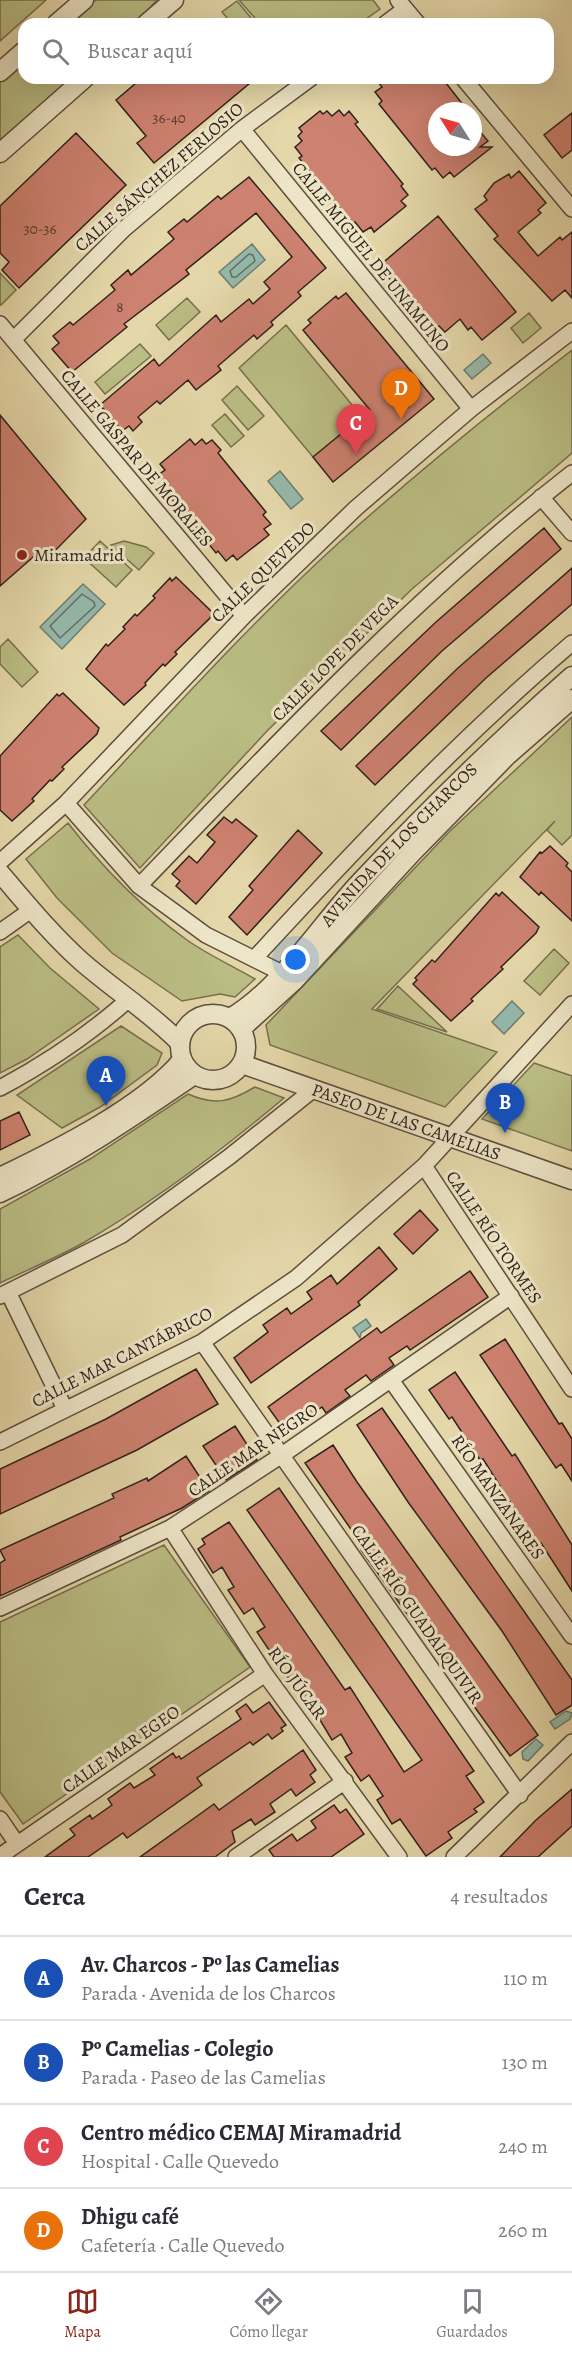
<!DOCTYPE html>
<html lang="es">
<meta charset="utf-8">
<style>
body{margin:0;font-family:Alegreya,serif;background:#f7f7f7;color:#2b2b33}
.compass{position:absolute;left:428px;top:102px;width:54px;height:54px;border-radius:50%;background:#fff;box-shadow:0 6px 24px #0002;rotate:307deg}
.you{position:absolute;left:296px;top:960px;width:21px;height:21px;margin:-15px;border:4px solid #fff;border-radius:50%;background:#1a73e8;box-shadow:0 0 0 9px #1a73e833}
.badge{display:grid;place-items:center;width:39px;height:39px;border-radius:50%;background:#8f2418;color:#fff;font-size:20px;font-weight:700}
.pin{position:absolute;translate:-50% -50px;filter:drop-shadow(0 2px 3px #0008)}
.pin::after{content:'';position:absolute;top:32px;width:21px;height:18px;background:inherit;clip-path:polygon(0 0,100% 0,50% 100%)}
.list{margin:0;padding:0;list-style:none}
h2{display:flex;justify-content:space-between;align-items:center;height:78px;margin:0;padding:0 24px;font-size:26px}
h2 small{font-size:20px;font-weight:400;color:#7c7c81}
.list li{display:grid;grid-template-columns:39px 1fr auto;gap:18px;align-items:center;box-sizing:border-box;height:84px;padding:0 24px;border-top:2px solid #e1e1e2}
.list b{display:block;font-size:22px;white-space:nowrap}
.list p{margin:0;font-size:20px;white-space:nowrap;color:#7c7c81}
.list em{font-size:20px;font-style:normal;color:#7c7c81}
.icon{flex:none;width:33px;height:33px;fill:none;stroke:currentColor;stroke-width:2;stroke-linecap:round;stroke-linejoin:round}
.map{position:relative;flex:none;width:572px;height:1857px;overflow:hidden}
.search{position:absolute;background:#fff;box-shadow:0 6px 24px #0002;left:18px;right:18px;top:18px;height:66px;display:flex;align-items:center;gap:15px;box-sizing:border-box;padding:0 21px;border-radius:18px;color:#7c7c81;font-size:22px}
.sheet{height:414px;background:#fff}
nav{display:flex;justify-content:space-around;align-items:center;box-sizing:border-box;height:84px;border-top:2px solid #e1e1e2;background:#fff;font-size:16px;color:#7c7c81}
nav a{display:grid;justify-items:center;gap:3px}
nav .on{color:#8f2418}
.map>svg:first-child{display:block}
.green{fill:#babd84;stroke:#766f50;stroke-width:1.5}
.water{fill:#95b9aa;stroke:#6d7c71;stroke-width:1.5}
.lines{fill:none;stroke-linecap:round;stroke-linejoin:round}
.shore{stroke:#636d62;stroke-width:1.5}
.building{fill:#cd8170;stroke:#31211b;stroke-width:1.5}
.minor-casing{stroke:#5e4e3e;stroke-width:18}
.tertiary-casing{stroke:#5e4e3e;stroke-width:21}
.minor{stroke:#ede5c7;stroke-width:15}
.tertiary{stroke:#ede5c7;stroke-width:18}
.poi-dot{fill:#8f2418;stroke:#ede5c7;stroke-width:2}
.labels{text-anchor:middle;stroke-width:6;stroke-linejoin:round;paint-order:stroke}
.number-label{font-size:15px;fill:#583930}
.street-label{font-size:18px;fill:#31211b;stroke:#ede5c7}
.poi-label{font-size:18px;fill:#31211b;stroke:#ede5c7;text-anchor:start}
</style>
<div class="map">
<svg width="572" height="1857" viewBox="0 0 572 1857">
<rect width="100%" height="100%" fill="#e4d7a9"/>
<filter id="stains"><feTurbulence type="fractalNoise" baseFrequency=".00333" numOctaves="4"/><feColorMatrix values="0 0 0 0 .2 0 0 0 0 .09 0 0 0 0 .02 0 0 0 .5 -.17"/></filter>
<radialGradient id="worn" r=".72"><stop offset=".6" stop-color="#630" stop-opacity="0"/><stop offset="1" stop-color="#630" stop-opacity=".3"/></radialGradient>
<path class="green" d="M0 0H46L0 41Z
M96 0H157L134 24H67Z
M239 0H373L380 9 359 24H260Z
M237 1 256 24H232L222 12Z
M24 61V78H74L0 144V82Z
M0 273 16 290 1 305 0 303Z
M187 298 200 312 169 340 156 325Z
M529 313 541 328 523 343 511 328Z
M286 325 362 417 313 457 239 368Z
M140 344 151 356 105 394 95 382Z
M572 350V453L412 589 267 731 140 868 84 805C169 714 252 621 344 538 418 472 494 410 572 350Z
M237 386 264 416 248 430 222 400Z
M225 414 244 436 231 447 212 425Z
M100 541 132 570 116 587 84 558Z
M124 541 146 547 154 553 139 570 111 545Z
M8 639 38 672 22 687 0 664V647Z
M572 717V835L562 845 547 830 555 821 372 1009 497 1052 445 1107 270 1045 266 1025 449 832Z
M68 823C102 867 141 907 187 940 208 955 233 966 255 979L235 997 220 994 182 1001 112 953 57 898 26 859Z
M18 935 50 968 99 1009 27 1059 0 1073V947Z
M554 949 569 963 540 995 524 981Z
M398 986 447 1032 377 1009Z
M121 1026 162 1053 157 1065 100 1107 62 1128 17 1095Z
M534 1063 572 1076V1151L482 1119Z
M255 1087 284 1098C221 1151 154 1202 83 1243 56 1258 27 1270 0 1283V1209L90 1159 188 1094C215 1106 230 1102 255 1087Z
M164 1545 250 1667 23 1824 0 1792V1622Z"/>
<path class="water" d="M252 244 265 260 233 288 219 272Z
M483 354 491 363 472 379 464 370Z
M280 471 303 499 291 509 268 481Z
M83 584 105 604 62 649 40 627Z
M512 1001 524 1013 504 1034 492 1022Z
M366 1319 371 1326 361 1333 360 1338 353 1328Z
M566 1711 572 1713 570 1719 555 1729 550 1722Z
M536 1739 543 1745 528 1761 523 1759 522 1752Z"/>
<g class="lines">
<path class="shore" d="M249 254 253 255 255 261 236 277H232L230 271Z
M82 594 94 602 95 606 60 638 50 626Z"/>
</g>
<path class="building" d="M142 78H256L154 163 137 143 146 136 116 100Z
M375 78H442L468 111H437V147H473V123L488 141 480 147H492L454 177 450 172 443 178 435 168 432 170 379 104 382 101 375 92 382 87Z
M339 110 344 116 349 111 358 122 355 124 403 184 401 186 408 195 401 201 406 206 374 232 371 227 363 232 355 222 353 225 299 158 302 156 295 147 302 141 298 136 302 132 299 128 320 111 323 114 327 111 332 116Z
M572 113V150L562 158 544 135Z
M76 133 126 185 19 288 2 270 9 262 0 253V206Z
M519 171 546 203 538 210 541 213 518 232 538 256 560 237 562 240 572 232V298L565 290 552 301 494 239 498 236 475 209 487 200 484 196 494 183 509 174 511 178Z
M249 177 326 268 298 292 301 296 271 322 273 325 257 339 254 335 218 366 221 370 196 390 188 380 160 404 157 401 138 417 142 422 133 431 129 426 122 431 100 405 154 359 159 366 216 315 221 322 249 299 253 304 270 289 264 282 292 257 256 213 186 270 189 274 124 324 127 327 72 372 52 349 59 343 53 336 70 322 73 325 115 290 111 285 128 270 131 275 174 239 168 232 184 219 187 222 218 196 221 199Z
M438 216 516 312 482 340 471 327 468 330 460 319 445 332 439 326 433 331 379 266Z
M346 293 434 399 333 482 313 457 370 410 303 330 311 323 308 320 336 296 338 299Z
M0 415 86 519 47 559 40 551 0 586Z
M190 439 195 445 202 439 206 444 212 440 221 450 218 453 266 512 263 515 271 524 264 529 269 535 237 560 233 555 226 561 218 551 216 553 162 487 165 484 158 475 165 470 160 464Z
M544 528 561 549 442 651 341 750 321 731 436 622Z
M572 568V604L486 678 375 785 356 766 458 668Z
M176 577 212 612 210 618 175 652 177 654 165 666 163 664 145 683 146 685 124 705 86 669 106 644 108 646 125 629 123 627 135 614 137 616 155 598 153 596 170 578 172 581Z
M63 693 99 728 97 734 62 767 64 769 52 781 50 780 32 799 34 801 12 821 0 810V756L57 694 59 696Z
M224 817 232 823 236 819 257 836 196 904 176 886 180 881 172 874 189 856 197 863 215 842 207 835Z
M298 830 322 853 247 935 229 917 253 890 249 886Z
M550 846 568 863 566 866 572 872V921L541 892 539 895 520 877 540 852 542 853Z
M502 892 539 927 536 933 501 967 503 969 471 999 473 1001 451 1021 413 984 417 980 415 978 432 960 435 962 496 893 499 896Z
M19 1112 30 1135 0 1150V1121Z
M420 1210 438 1230 413 1254 394 1234Z
M379 1247 397 1269 358 1302 360 1305 251 1383 234 1358 268 1332 263 1325 287 1308 291 1314 312 1299 307 1292 331 1275 337 1284Z
M470 1271 488 1297 410 1350 407 1346 389 1358 394 1365 371 1381 366 1375 345 1390 350 1396 326 1413 322 1407 286 1432 268 1407 377 1328 381 1333Z
M505 1339 559 1424 562 1423 572 1439V1481L561 1464 556 1468 480 1355Z
M196 1369 218 1404 137 1450 0 1514V1469L106 1419Z
M455 1372 512 1456 515 1454 572 1545V1591L541 1543 537 1545 483 1459 480 1460 452 1417 449 1419 429 1390Z
M382 1408 572 1680V1705L556 1715 502 1631 408 1502 357 1425Z
M235 1426 257 1460 226 1480 203 1446Z
M333 1445 357 1482 538 1735 510 1756 361 1550 364 1548 305 1463Z
M186 1456 209 1491 182 1508 120 1537 121 1540 0 1596V1563L5 1560 0 1550 114 1498 112 1494 147 1478 148 1481Z
M279 1488 474 1771 466 1776 484 1802 474 1809 477 1812 448 1832 452 1838 426 1856 400 1819 392 1824 377 1800 383 1796 369 1775 361 1781 345 1757 352 1753 341 1734 332 1740 317 1715 323 1712 310 1692 301 1698 286 1674 293 1669 281 1651 273 1656 257 1632 265 1627 253 1608 244 1614 228 1590 234 1587 222 1567 213 1573 198 1549 205 1544 202 1539 229 1522 345 1690 350 1687 404 1772 422 1760 247 1510Z
M269 1702 286 1725 281 1728 283 1731 272 1739 268 1734 253 1745 250 1742 197 1778 202 1785 127 1838 123 1833 88 1857H45L75 1835 70 1829 90 1815 92 1819 112 1805 108 1799 130 1783 134 1788 155 1775 150 1769 173 1753 176 1758 179 1756 181 1759 241 1719 236 1711 246 1704 253 1713Z
M303 1750 316 1770 310 1775 315 1782 296 1796 291 1789 270 1804 275 1812 255 1825 251 1819 232 1831 235 1842 215 1857H140L214 1804 219 1810Z
M572 1789V1826L538 1857H500L536 1820Z
M334 1805 340 1813 346 1809 364 1834 331 1857H274L269 1850 292 1834 297 1841 316 1828 311 1821Z"/>
<g class="lines">
<defs>
<path id="minor" d="M398 0 418 24
M385 24 405 9
M463 78 572 209
M242 129 471 409
M0 324 244 616
M13 340 124 229 242 129 311 78
M541 497 572 533
M66 803 139 886 206 935 282 973
M0 862 66 803 244 616 356 508 471 409 572 331
M139 886C278 742 415 596 572 473
M0 932 31 910
M254 959C355 849 458 740 572 643
M0 1088C45 1064 91 1033 129 999
M424 1166 572 1389
M8 1292 65 1409
M0 1296 122 1235 229 1157 314 1089
M202 1342 520 1795
M391 1380 572 1636
M0 1442 202 1342 296 1278 424 1166 572 1004
M170 1528 265 1674 399 1857
M0 1608 170 1528 282 1455 511 1296
M0 1819 17 1844
M0 1856 265 1674
M236 1857 345 1781
M454 1857 572 1742"/>
<g id="tertiary">
<path d="M56 24 84 0"/>
<path d="M146 24 174 0"/>
<path d="M0 72 24 51"/>
<path d="M0 153 85 78"/>
<path d="M0 873C26 903 51 934 81 961 114 990 149 1011 180 1043"/>
<circle cx="213" cy="1047" r="33"/>
<path id="s1" d="M230 1018C279 990 320 925 359 883 427 811 497 742 572 676"/>
<path d="M241 1029 295 980 413 852 508 755 572 699"/>
<path id="s2" d="M242 1064 572 1180"/>
<path d="M0 1177C56 1150 143 1107 182 1060"/>
<path d="M0 1193C69 1160 131 1118 194 1075"/>
</g>
</defs>
<use href="#minor" class="minor-casing"/>
<use href="#tertiary" class="tertiary-casing"/>
<use href="#minor" class="minor"/>
<use href="#tertiary" class="tertiary"/>
</g>
<circle class="poi-dot" cx="22" cy="555" r="6"/>
<g class="labels">
<g class="number-label">
<text x="169" y="123">36-40</text>
<text x="40" y="234">30-36</text>
<text x="120" y="312">8</text>
</g>
<g class="street-label">
<text transform="translate(159 177) rotate(-41)" y="6">CALLE SÁNCHEZ FERLOSIO</text>
<text transform="translate(371 257) rotate(51)" y="6">CALLE MIGUEL DE UNAMUNO</text>
<text transform="translate(137 458) rotate(50)" y="6">CALLE GASPAR DE MORALES</text>
<text transform="translate(263 572) rotate(-44)" y="6">CALLE QUEVEDO</text>
<text transform="translate(335 658) rotate(-45)" y="6">CALLE LOPE DE VEGA</text>
<text dy="6" stroke="none"><textPath href="#s1" startOffset="243">AVENIDA DE LOS CHARCOS</textPath></text>
<text dy="6" stroke="none"><textPath href="#s2" startOffset="174">PASEO DE LAS CAMELIAS</textPath></text>
<text transform="translate(494 1237) rotate(56)" y="6">CALLE RÍO TORMES</text>
<text transform="translate(122 1357) rotate(-27)" y="6">CALLE MAR CANTÁBRICO</text>
<text transform="translate(253 1450) rotate(-34)" y="6">CALLE MAR NEGRO</text>
<text transform="translate(498 1497) rotate(55)" y="6">RÍO MANZANARES</text>
<text transform="translate(417 1614) rotate(55)" y="6">CALLE RÍO GUADALQUIVIR</text>
<text transform="translate(297 1683) rotate(54)" y="6">RÍO JÚCAR</text>
<text transform="translate(121 1749) rotate(-35)" y="6">CALLE MAR EGEO</text>
</g>
<g class="poi-label">
<text x="34" y="561">Miramadrid</text>
</g>
</g>
<rect width="100%" height="100%" filter="url(#stains)"/>
<rect width="100%" height="100%" fill="url(#worn)"/>
</svg>
<svg class="compass" viewBox="-18 -18 36 36"><path d="M0-13l5 13h-10z" fill="#e53935"/><path d="M0 13l5-13h-10z" fill="#7c7c81"/></svg>
<div class="you"></div>
<div class="pin badge" style="left:106px;top:1106px;background:#1a4fb4">A</div>
<div class="pin badge" style="left:505px;top:1133px;background:#1a4fb4">B</div>
<div class="pin badge" style="left:356px;top:454px;background:#e0444e">C</div>
<div class="pin badge" style="left:401px;top:419px;background:#e8710a">D</div>
<div class="search"><svg class="icon" aria-label="search" viewBox="0 0 24 24"><circle cx="10" cy="10" r="6"/><path d="M15 15l6 6"/></svg>Buscar aquí</div>
</div>
<section class="sheet">
<h2>Cerca<small>4 resultados</small></h2>
<ul class="list">
<li><span class="badge" style="background:#1a4fb4">A</span><div><b>Av. Charcos - Pº las Camelias</b><p>Parada · Avenida de los Charcos</p></div><em>110 m</em></li>
<li><span class="badge" style="background:#1a4fb4">B</span><div><b>Pº Camelias - Colegio</b><p>Parada · Paseo de las Camelias</p></div><em>130 m</em></li>
<li><span class="badge" style="background:#e0444e">C</span><div><b>Centro médico CEMAJ Miramadrid</b><p>Hospital · Calle Quevedo</p></div><em>240 m</em></li>
<li><span class="badge" style="background:#e8710a">D</span><div><b>Dhigu café</b><p>Cafetería · Calle Quevedo</p></div><em>260 m</em></li>
</ul>
</section>
<nav>
<a class="on"><svg class="icon" aria-label="map" viewBox="0 0 24 24"><path d="M3 6l6-2 6 2 6-2v14l-6 2-6-2-6 2zM9 4v14M15 6v14"/></svg>Mapa</a>
<a><svg class="icon" aria-label="directions" viewBox="0 0 24 24"><path d="M12 3l9 9-9 9-9-9zM9 14v-3h6M13 9l2 2-2 2"/></svg>Cómo llegar</a>
<a><svg class="icon" aria-label="saved" viewBox="0 0 24 24"><path d="M7 4h10v16l-5-4-5 4z"/></svg>Guardados</a>
</nav>
